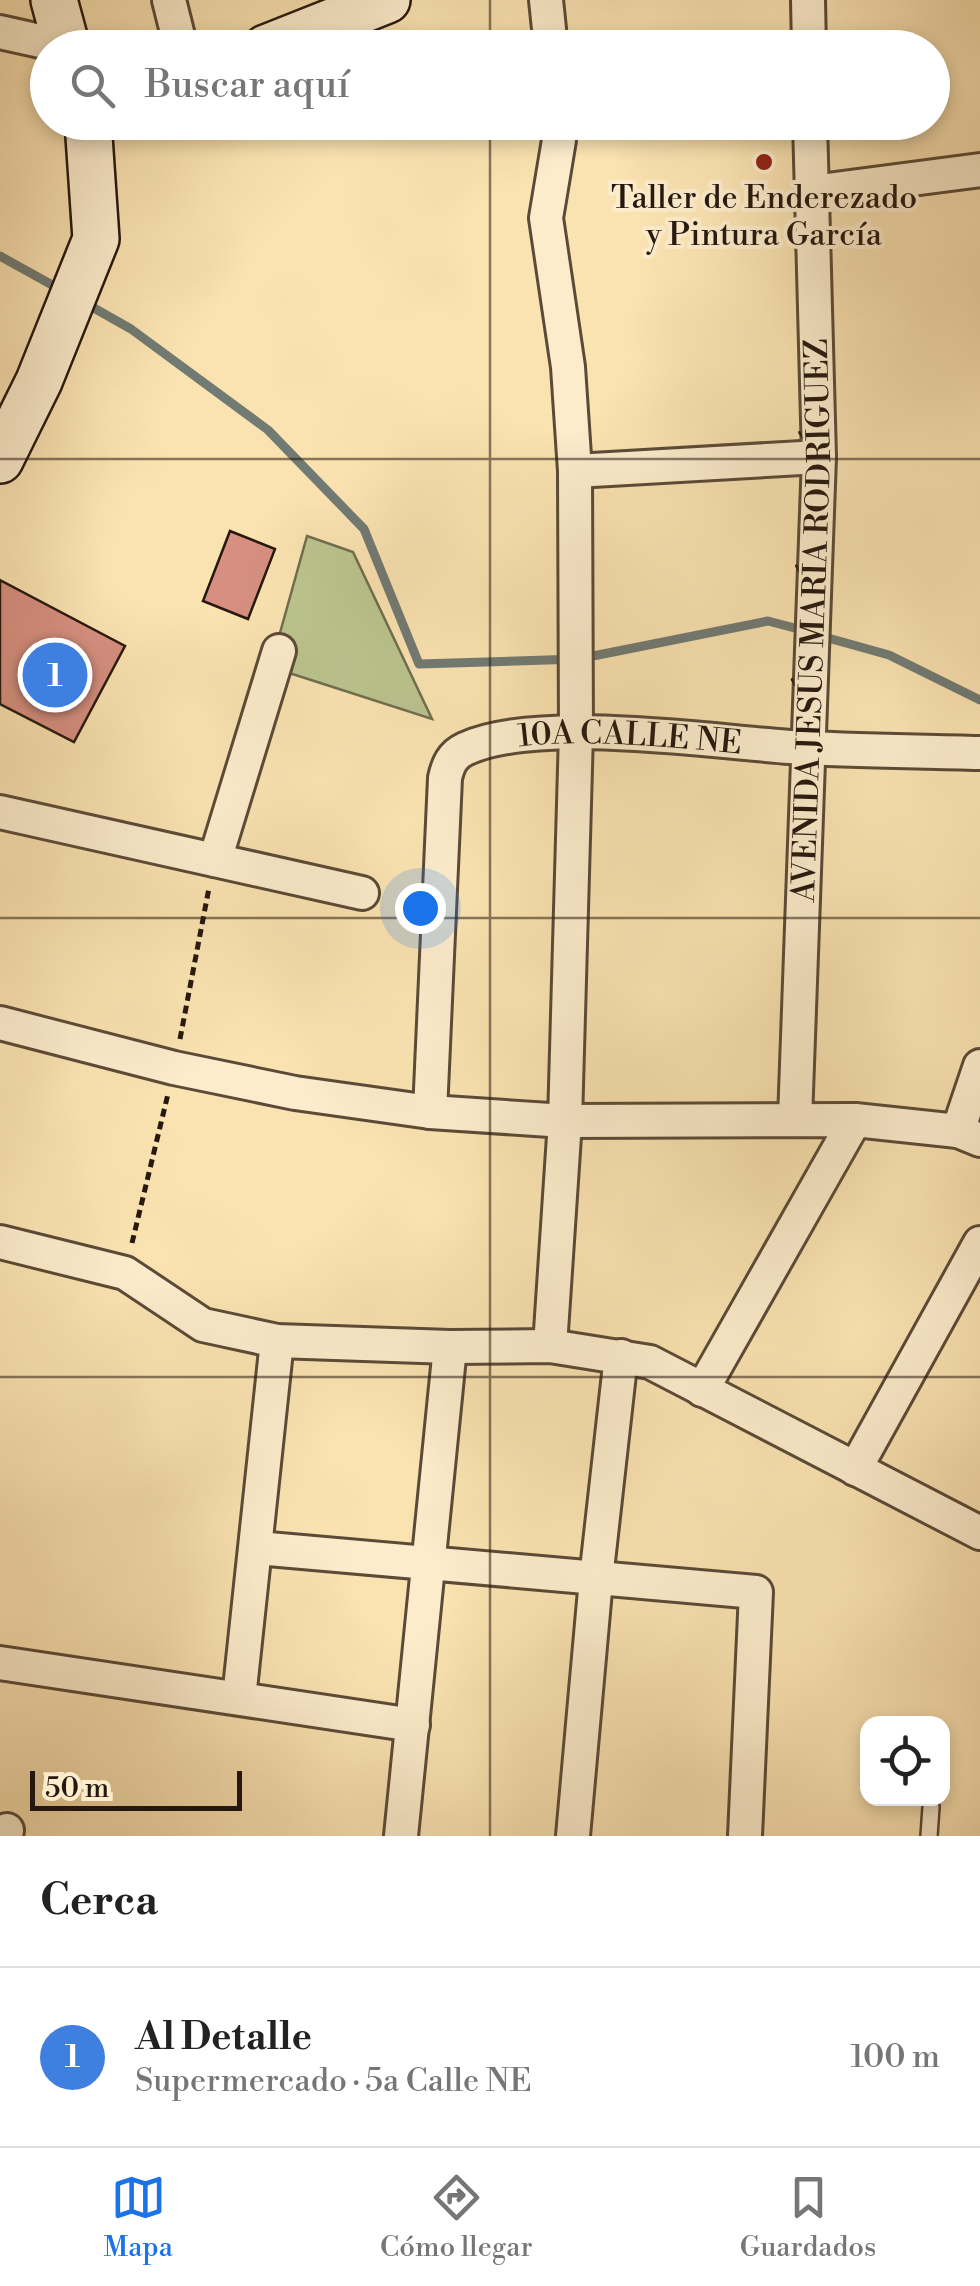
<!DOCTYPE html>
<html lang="es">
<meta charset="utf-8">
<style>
body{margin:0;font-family:"Libre Bodoni",serif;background:#f6f6f6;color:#222}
.controls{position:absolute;right:30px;bottom:30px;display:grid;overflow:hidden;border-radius:20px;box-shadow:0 5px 15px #0003}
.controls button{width:90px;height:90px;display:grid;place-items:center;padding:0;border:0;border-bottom:2px solid #e0e0e0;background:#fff;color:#222;font:50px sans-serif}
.scale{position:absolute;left:30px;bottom:25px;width:212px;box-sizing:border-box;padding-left:10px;border:5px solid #26180e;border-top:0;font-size:28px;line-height:35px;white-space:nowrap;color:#26180e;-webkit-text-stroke:8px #fceccc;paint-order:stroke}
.you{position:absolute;left:420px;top:908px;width:35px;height:35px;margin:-25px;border:8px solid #fff;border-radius:50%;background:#1a73e8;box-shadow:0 0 0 15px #1a73e833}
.badge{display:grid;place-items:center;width:65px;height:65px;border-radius:50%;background:#1a73e8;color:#fff;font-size:32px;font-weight:700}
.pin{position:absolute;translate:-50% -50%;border:5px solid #fff;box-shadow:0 2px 10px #0006}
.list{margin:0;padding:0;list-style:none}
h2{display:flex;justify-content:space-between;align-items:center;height:130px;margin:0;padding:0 40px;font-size:42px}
h2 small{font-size:32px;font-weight:400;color:#767676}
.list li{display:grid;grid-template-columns:65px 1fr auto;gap:30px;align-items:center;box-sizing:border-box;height:180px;padding:0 40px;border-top:2px solid #e0e0e0}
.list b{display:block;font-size:38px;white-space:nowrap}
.list p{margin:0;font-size:32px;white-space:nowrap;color:#767676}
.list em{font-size:32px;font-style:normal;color:#767676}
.icon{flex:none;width:55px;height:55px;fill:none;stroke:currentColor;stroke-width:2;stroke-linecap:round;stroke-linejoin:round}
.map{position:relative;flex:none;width:980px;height:1836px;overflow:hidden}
.search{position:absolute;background:#fff;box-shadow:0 5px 15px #0003;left:30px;right:30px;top:30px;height:110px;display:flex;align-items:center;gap:25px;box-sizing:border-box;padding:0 35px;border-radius:55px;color:#767676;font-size:38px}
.sheet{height:310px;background:#fff}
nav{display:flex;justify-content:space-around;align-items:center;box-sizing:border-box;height:140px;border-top:2px solid #e0e0e0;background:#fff;font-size:28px;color:#767676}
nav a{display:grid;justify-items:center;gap:5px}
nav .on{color:#1a73e8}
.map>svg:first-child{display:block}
.green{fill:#bbc48e;stroke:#706e4e;stroke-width:2.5}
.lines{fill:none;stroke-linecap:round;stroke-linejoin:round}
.stream{stroke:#717a73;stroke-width:9}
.building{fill:#d68f80;stroke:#26180e;stroke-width:2.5}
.lane-casing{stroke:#5b4a37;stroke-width:20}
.street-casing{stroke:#5b4a37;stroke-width:38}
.secondary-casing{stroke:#26180e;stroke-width:50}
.path{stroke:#26180e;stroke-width:5;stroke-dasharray:8 5;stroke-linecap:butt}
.lane{stroke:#fceccc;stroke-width:15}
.street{stroke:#fceccc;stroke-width:32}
.secondary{stroke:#fceccc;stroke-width:45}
.grid{fill:none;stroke:#26180e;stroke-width:2.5;stroke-opacity:0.55}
.poi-dot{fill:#8f2418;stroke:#fceccc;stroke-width:4}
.labels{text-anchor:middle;stroke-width:8;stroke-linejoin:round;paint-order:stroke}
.poi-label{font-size:32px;fill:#26180e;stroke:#fceccc}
.street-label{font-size:32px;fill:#26180e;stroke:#fceccc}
</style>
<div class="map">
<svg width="980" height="1836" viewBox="0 0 980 1836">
<rect width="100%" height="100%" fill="#fae2b1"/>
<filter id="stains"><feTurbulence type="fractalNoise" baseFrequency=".002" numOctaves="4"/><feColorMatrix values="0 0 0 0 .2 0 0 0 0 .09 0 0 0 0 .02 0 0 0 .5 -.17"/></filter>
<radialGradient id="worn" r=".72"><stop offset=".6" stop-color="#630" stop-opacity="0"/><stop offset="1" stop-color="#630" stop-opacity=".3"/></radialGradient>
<path class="green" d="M307 536 353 552 432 719 283 671 278 640Z"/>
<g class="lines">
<path class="stream" d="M0 256 63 291
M85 303 131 329 268 430 364 529 419 664 578 659 768 621 806 631
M821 636 889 655 980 700"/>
</g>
<path class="building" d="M230 531 275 549 248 619 203 601Z
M0 580 125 646 74 742 0 704Z"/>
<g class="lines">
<defs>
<path id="lane" d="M929 1836 931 1807"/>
<g id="street">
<path d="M169 0 181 48"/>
<path d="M546 0 551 48"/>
<path d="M808 0 809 48"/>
<path d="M0 32 67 47"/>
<path d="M812 192 980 170"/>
<path d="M575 471 819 457"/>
<path d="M0 812 362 893"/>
<path d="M215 860 279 651"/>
<path d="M0 1023 174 1068 295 1093 430 1112 565 1121 855 1120 958 1131 980 1140"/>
<path id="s1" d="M430 1112 445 778C448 765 452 755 465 749 535 716 709 741 790 747 853 751 917 751 980 753"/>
<path id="s2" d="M795 1120 819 457 810 122"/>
<path d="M958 1131 980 1066"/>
<path d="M0 1242 125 1273 203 1325 277 1341 450 1347 550 1346 650 1362 980 1533"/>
<path d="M550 1346 565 1121 576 733 575 471 568 367 546 218 559 140 557 122"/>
<path d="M702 1390 855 1120"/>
<path d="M855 1469 980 1243"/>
<path d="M257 1548 756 1592 745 1836"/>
<path d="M0 1663 413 1725"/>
<path d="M239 1698 277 1341"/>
<path d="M6 1836 7 1830"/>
<path d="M401 1836 450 1347"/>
<path d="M573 1836 596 1579 621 1356"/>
</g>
<path id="secondary" d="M54 0 67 48
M266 48 387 0
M0 460 39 381 96 239 88 122"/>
</defs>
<use href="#lane" class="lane-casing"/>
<use href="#street" class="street-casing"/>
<use href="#secondary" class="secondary-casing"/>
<path class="path" d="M180 1039 209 888
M132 1243 168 1094"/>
<use href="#lane" class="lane"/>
<use href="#street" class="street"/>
<use href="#secondary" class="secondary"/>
</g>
<path class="grid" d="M490 0V48M490 122V1836M0 459H980M0 918H980M0 1377H980"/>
<circle class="poi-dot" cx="764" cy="162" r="10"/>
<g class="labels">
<g class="poi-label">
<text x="764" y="208">Taller de Enderezado<tspan x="764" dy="37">y Pintura García</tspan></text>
</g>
<g class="street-label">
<text dy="11" stroke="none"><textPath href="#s2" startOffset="500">AVENIDA JESÚS MARÍA RODRÍGUEZ</textPath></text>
<text dy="11" stroke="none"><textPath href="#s1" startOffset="538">10A CALLE NE</textPath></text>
</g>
</g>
<rect width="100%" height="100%" filter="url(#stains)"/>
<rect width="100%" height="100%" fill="url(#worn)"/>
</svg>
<div class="controls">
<button><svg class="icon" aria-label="locate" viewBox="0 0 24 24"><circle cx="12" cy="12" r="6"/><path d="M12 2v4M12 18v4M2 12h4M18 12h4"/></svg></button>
</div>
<div class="scale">50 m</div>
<div class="you"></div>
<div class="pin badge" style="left:55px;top:675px;background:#3f7fe0">1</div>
<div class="search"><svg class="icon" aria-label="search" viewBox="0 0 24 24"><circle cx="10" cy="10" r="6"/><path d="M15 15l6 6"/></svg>Buscar aquí</div>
</div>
<section class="sheet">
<h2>Cerca<small></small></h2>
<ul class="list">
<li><span class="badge" style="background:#3f7fe0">1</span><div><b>Al Detalle</b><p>Supermercado · 5a Calle NE</p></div><em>100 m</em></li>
</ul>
</section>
<nav>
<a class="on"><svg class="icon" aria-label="map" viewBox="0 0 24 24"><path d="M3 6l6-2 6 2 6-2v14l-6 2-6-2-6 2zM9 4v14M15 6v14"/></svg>Mapa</a>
<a><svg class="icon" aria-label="directions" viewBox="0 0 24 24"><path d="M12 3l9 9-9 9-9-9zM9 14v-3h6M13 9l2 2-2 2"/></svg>Cómo llegar</a>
<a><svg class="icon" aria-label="saved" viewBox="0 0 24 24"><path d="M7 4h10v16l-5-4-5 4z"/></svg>Guardados</a>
</nav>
